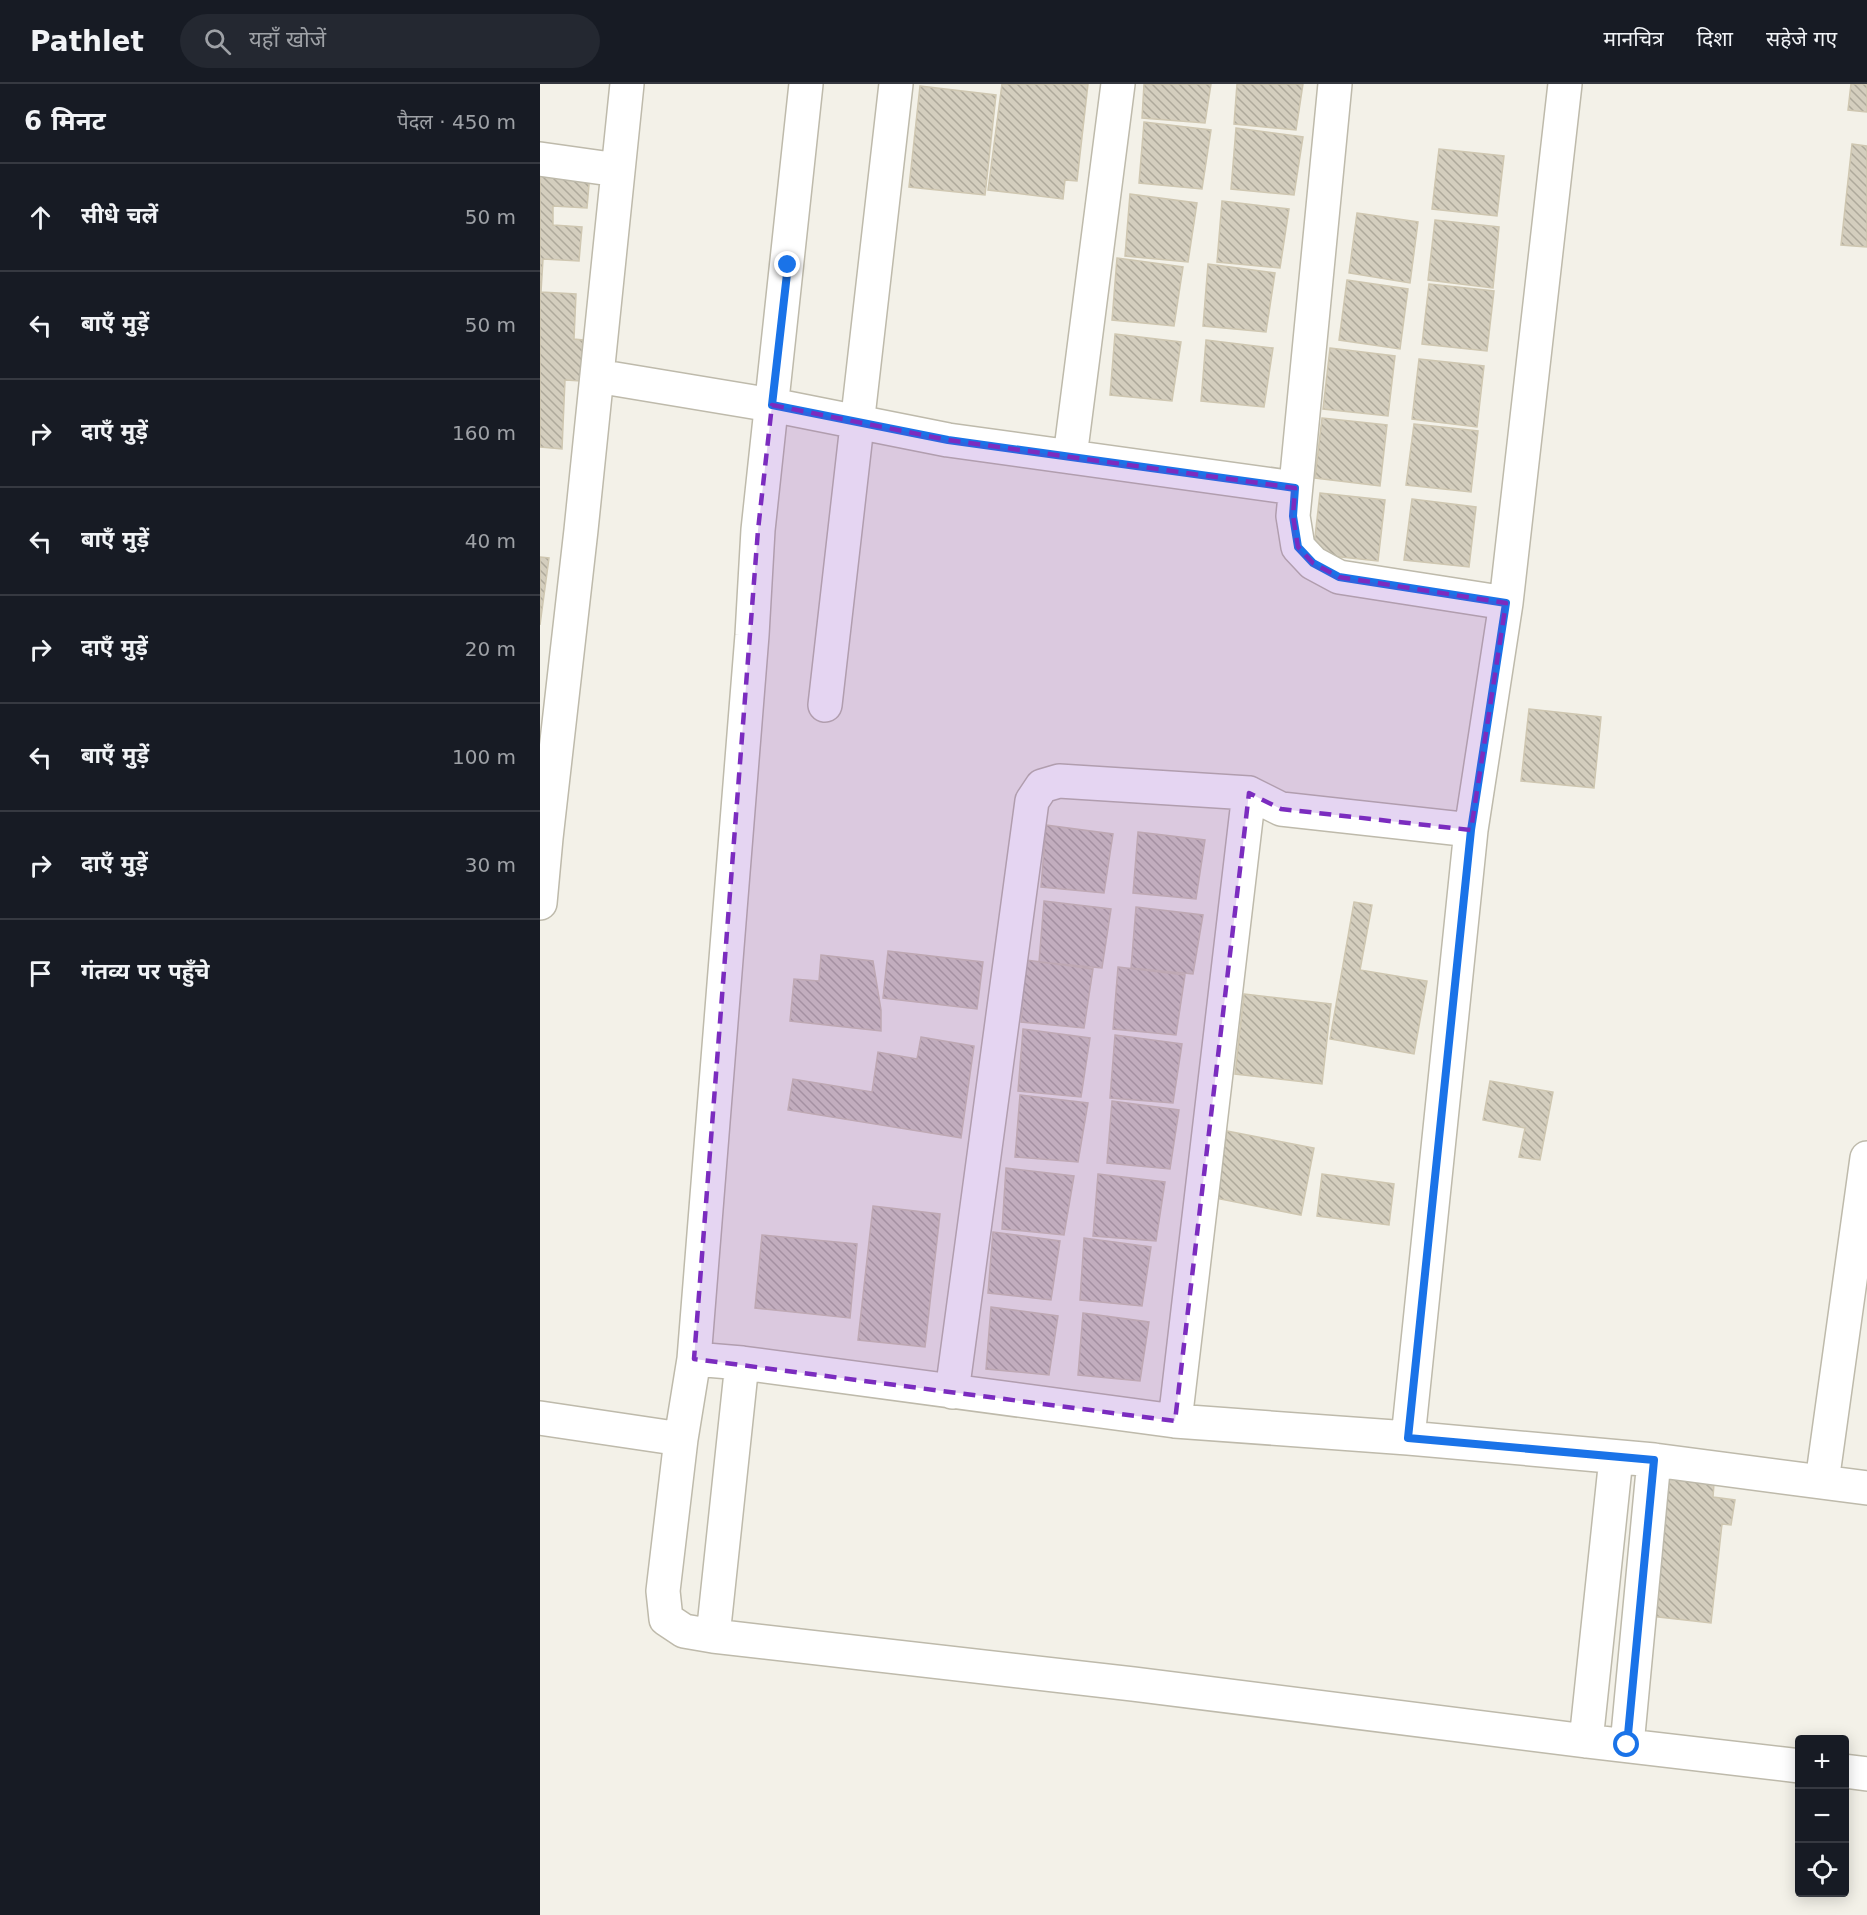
<!DOCTYPE html>
<html lang="hi">
<meta charset="utf-8">
<style>
body{margin:0;font-family:"DejaVu Sans","Noto Sans Devanagari",sans-serif;background:#242831;color:#f1f3f6}
.controls{position:absolute;right:18px;bottom:18px;display:grid;overflow:hidden;border-radius:6px;box-shadow:0 3px 15px #0003}
.controls button{width:54px;height:54px;display:grid;place-items:center;padding:0;border:0;border-bottom:2px solid #363941;background:#171b24;color:#f1f3f6;font:30px sans-serif}
.stop{position:absolute;width:18px;height:18px;margin:-14px;border:4px solid #1a73e8;border-radius:50%;background:#fff}
.stop.end{background:#1a73e8;border-color:#fff;box-shadow:0 2px 6px #0008}
.list{margin:0;padding:0;list-style:none}
h2{display:flex;justify-content:space-between;align-items:center;height:78px;margin:0;padding:0 24px;font-size:26px}
h2 small{font-size:20px;font-weight:400;color:#9ea1a6}
.list li{display:grid;grid-template-columns:39px 1fr auto;gap:18px;align-items:center;box-sizing:border-box;height:108px;padding:0 24px;border-top:2px solid #363941}
.list b{display:block;font-size:22px;white-space:nowrap}
.list em{font-size:20px;font-style:normal;color:#9ea1a6}
.icon{flex:none;width:33px;height:33px;fill:none;stroke:currentColor;stroke-width:2;stroke-linecap:round;stroke-linejoin:round}
.map{position:relative;flex:none;width:1327px;height:1831px;overflow:hidden}
header{display:flex;align-items:center;gap:36px;box-sizing:border-box;height:84px;padding:0 30px;background:#171b24;border-bottom:2px solid #363941}
header strong{font-size:28px}
nav{display:flex;gap:33px;margin-inline-start:auto;font-size:21px}
.search{width:420px;height:54px;background:#242831;display:flex;align-items:center;gap:15px;box-sizing:border-box;padding:0 21px;border-radius:33px;color:#9ea1a6;font-size:22px}
main{display:flex}
aside{flex:1;background:#171b24}
.map>svg:first-child{display:block}
.building{fill:url(#building-back-hatch);stroke:#cfc7b1;stroke-width:1.5}
.lines{fill:none;stroke-linecap:round;stroke-linejoin:round}
.minor-casing{stroke:#bebaab;stroke-width:36}
.minor{stroke:#fff;stroke-width:33}
.route{stroke:#1a73e8;stroke-width:8}
.marked{fill:#7b2cbf;fill-opacity:0.2;stroke:#7b2cbf;stroke-width:4.5;stroke-dasharray:12 8;stroke-linejoin:round}
</style>
<header>
<strong>Pathlet</strong>
<div class="search"><svg class="icon" aria-label="search" viewBox="0 0 24 24"><circle cx="10" cy="10" r="6"/><path d="M15 15l6 6"/></svg>यहाँ खोजें</div>
<nav><a>मानचित्र</a><a>दिशा</a><a>सहेजे गए</a></nav>
</header>
<main>
<aside>
<h2>6 मिनट<small>पैदल · 450 m</small></h2>
<ul class="list">
<li><svg class="icon" aria-label="ahead" viewBox="0 0 24 24"><path d="M12 20V5M6 11l6-6 6 6"/></svg><div><b>सीधे चलें</b></div><em>50 m</em></li>
<li><svg class="icon" aria-label="left" viewBox="0 0 24 24"><path d="M17 20v-9H6M10 6l-5 5 5 5"/></svg><div><b>बाएँ मुड़ें</b></div><em>50 m</em></li>
<li><svg class="icon" aria-label="right" viewBox="0 0 24 24"><path d="M7 20v-9h11M14 6l5 5-5 5"/></svg><div><b>दाएँ मुड़ें</b></div><em>160 m</em></li>
<li><svg class="icon" aria-label="left" viewBox="0 0 24 24"><path d="M17 20v-9H6M10 6l-5 5 5 5"/></svg><div><b>बाएँ मुड़ें</b></div><em>40 m</em></li>
<li><svg class="icon" aria-label="right" viewBox="0 0 24 24"><path d="M7 20v-9h11M14 6l5 5-5 5"/></svg><div><b>दाएँ मुड़ें</b></div><em>20 m</em></li>
<li><svg class="icon" aria-label="left" viewBox="0 0 24 24"><path d="M17 20v-9H6M10 6l-5 5 5 5"/></svg><div><b>बाएँ मुड़ें</b></div><em>100 m</em></li>
<li><svg class="icon" aria-label="right" viewBox="0 0 24 24"><path d="M7 20v-9h11M14 6l5 5-5 5"/></svg><div><b>दाएँ मुड़ें</b></div><em>30 m</em></li>
<li><svg class="icon" aria-label="arrive" viewBox="0 0 24 24"><path d="M6 21V4h12l-3 4 3 4H6"/></svg><div><b>गंतव्य पर पहुँचे</b></div></li>
</ul>
</aside>
<div class="map">
<svg width="1327" height="1831" viewBox="0 0 1327 1831">
<defs>
<pattern id="building-back-hatch" width="6" height="6" patternUnits="userSpaceOnUse" patternTransform="scale(1.5)"><rect width="6" height="6" fill="#d4cebe"/><path d="M-1 5l2 2M0 0l6 6M5-1l2 2" fill="none" stroke="#aea99b"/></pattern>
</defs>
<rect width="100%" height="100%" fill="#f3f1e8"/>
<path class="building" d="M462 0H548L537 97 525 96 523 115 448 106Z
M604 0H671L665 39 602 34Z
M697 0H763L756 46 694 40Z
M1311 0H1327V28L1308 26Z
M380 2 456 11 445 111 369 103Z
M604 38 671 46 662 105 599 99Z
M696 44 763 53 754 111 691 105Z
M1312 60 1327 62V163L1301 161Z
M899 65 964 72 957 132 892 125Z
M0 86 50 89 47 124 13 122V141L42 143 39 177 3 175 1 208 36 210 34 255 43 256 41 297 25 296 22 365 0 363Z
M590 110 657 119 648 178 585 172Z
M682 117 749 125 740 184 677 178Z
M817 129 878 138 870 199 809 189Z
M895 136 959 143 953 204 888 196Z
M577 174 643 183 634 242 572 236Z
M668 180 735 189 726 248 663 242Z
M807 196 868 205 860 265 799 256Z
M889 200 954 207 947 267 882 260Z
M575 250 641 258 632 317 570 311Z
M666 256 733 264 724 323 661 317Z
M790 264 855 272 848 332 783 325Z
M879 275 944 282 937 343 872 335Z
M782 334 847 341 840 402 775 394Z
M874 340 938 347 931 408 866 401Z
M780 409 845 416 838 477 773 470Z
M872 415 936 423 929 483 864 476Z
M0 473 9 474 0 541Z
M989 625 1061 633 1054 704 981 697Z
M506 741 573 750 564 809 501 803Z
M598 748 665 756 656 815 593 809Z
M504 817 571 825 562 884 499 878Z
M814 818 832 821 820 886 887 897 874 970 790 955Z
M596 823 663 831 653 890 591 884Z
M348 867 443 878 437 925 343 914Z
M281 871 333 877 341 926V947L250 937 254 895 279 897Z
M486 876 553 885 544 944 481 938Z
M578 883 645 891 636 951 573 945Z
M704 910 791 920 782 1000 695 990Z
M483 945 550 954 541 1013 478 1007Z
M575 951 642 960 633 1019 570 1014Z
M381 953 434 962 421 1054 248 1026 253 995 332 1008 338 968 377 975Z
M950 997 1013 1008 1000 1076 979 1073 985 1044 943 1036Z
M480 1011 548 1019 538 1078 475 1073Z
M572 1017 639 1026 630 1085 567 1079Z
M687 1047 774 1064 761 1131 675 1114Z
M466 1084 534 1092 524 1151 462 1145Z
M558 1090 625 1098 616 1157 553 1152Z
M782 1090 854 1100 849 1141 777 1132Z
M333 1122 400 1130 385 1263 318 1256Z
M453 1148 520 1157 511 1216 448 1209Z
M222 1151 317 1160 310 1234 215 1224Z
M544 1154 611 1163 602 1222 540 1216Z
M451 1223 518 1232 509 1291 446 1285Z
M543 1229 609 1238 600 1297 538 1291Z
M1126 1394 1174 1400 1173 1413 1195 1416 1191 1441 1182 1440 1171 1539 1110 1532Z"/>
<g class="lines">
<defs>
<path id="minor" d="M266 0 218 446 212 551 154 1275 141 1355 123 1507 126 1535 144 1547 173 1552 593 1600 1046 1657 1260 1682
M795 0 753 432 758 463 773 479 799 493 966 519
M0 75 78 86
M57 292 232 321 408 356 755 404
M530 373 578 0
M285 621 356 0
M0 819 6 754 41 446 87 0
M154 1275 202 1279 635 1337 868 1354 1114 1376 1327 1404
M412 1308 492 717 502 702 519 697 709 709 741 725 931 746
M0 1334 141 1355
M635 1337 709 709
M868 1354 931 746 966 519 1025 0
M1282 1398 1327 1074
M173 1552 202 1279
M1046 1657 1076 1374
M1087 1661 1114 1376
M1304 1687 1327 1690"/>
</defs>
<use href="#minor" class="minor-casing"/>
<use href="#minor" class="minor"/>
</g>
<g class="lines">
<path class="route" d="M248 181 232 321 408 356 755 404 753 432 758 463 773 479 799 493 966 519 931 746 868 1354 1114 1376 1087 1661"/>
</g>
<path class="marked" d="M232 321 408 356 755 404 753 432 758 463 773 479 799 493 966 519 931 746 741 725 709 709 635 1337 154 1275 218 446Z"/>
</svg>
<div class="controls">
<button>+</button>
<button>−</button>
<button><svg class="icon" aria-label="locate" viewBox="0 0 24 24"><circle cx="12" cy="12" r="6"/><path d="M12 2v4M12 18v4M2 12h4M18 12h4"/></svg></button>
</div>
<div class="stop" style="left:1087px;top:1661px"></div>
<div class="stop end" style="left:248px;top:181px"></div>
</div>
</main>
